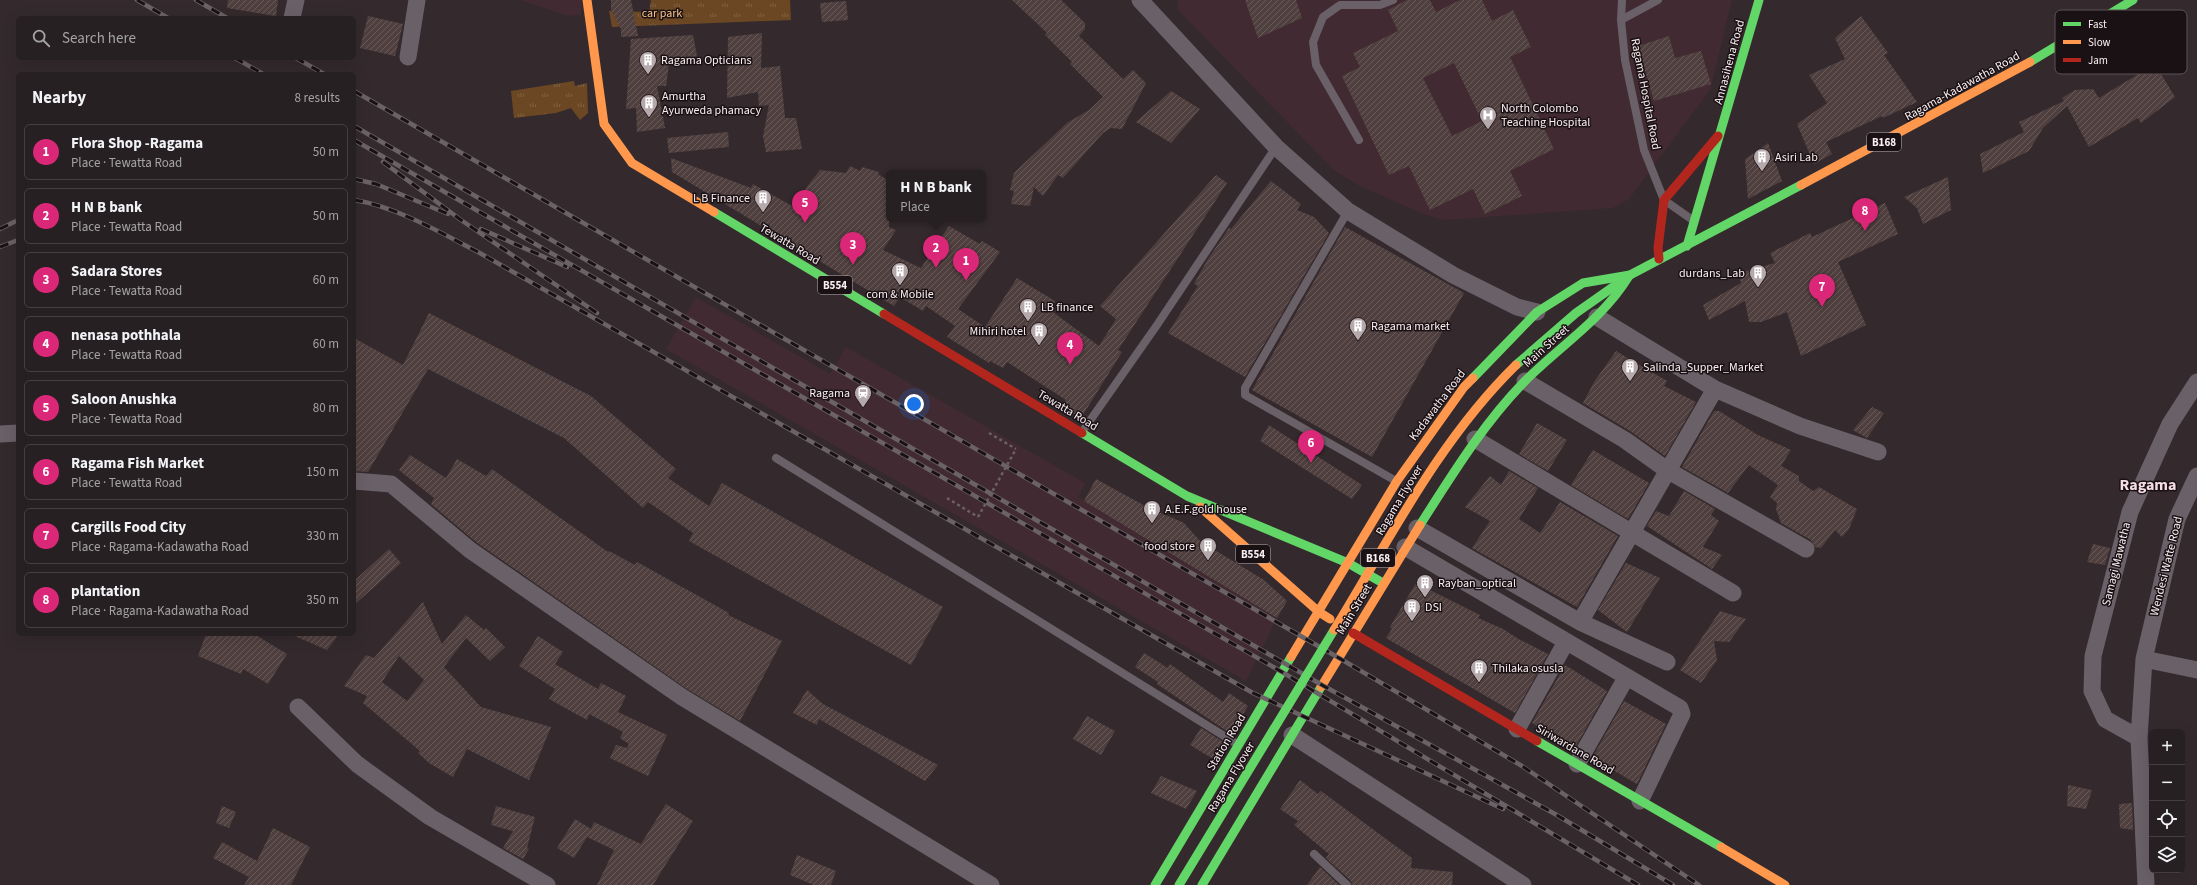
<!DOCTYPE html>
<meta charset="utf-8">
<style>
body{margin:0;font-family:"Source Sans 3",sans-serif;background:#332d2f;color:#f1f3f6}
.controls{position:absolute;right:12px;bottom:12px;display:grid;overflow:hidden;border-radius:6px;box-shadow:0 4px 16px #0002}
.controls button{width:36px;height:36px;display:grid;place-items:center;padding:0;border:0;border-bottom:1px solid #433e40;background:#272022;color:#f1f3f6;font:20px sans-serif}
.you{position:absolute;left:914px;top:404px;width:14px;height:14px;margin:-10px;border:3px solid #fff;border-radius:50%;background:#1a73e8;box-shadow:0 0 0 6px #1a73e833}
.badge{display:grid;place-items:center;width:26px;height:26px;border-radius:50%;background:#db2777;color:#fff;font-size:13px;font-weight:700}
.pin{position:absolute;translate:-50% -33px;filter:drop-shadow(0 1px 2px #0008)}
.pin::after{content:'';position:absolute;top:21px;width:14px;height:12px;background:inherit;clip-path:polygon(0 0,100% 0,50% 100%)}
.popup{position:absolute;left:886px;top:170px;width:100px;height:52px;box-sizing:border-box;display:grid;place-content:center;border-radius:6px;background:#272022;filter:drop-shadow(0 1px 3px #0005);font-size:13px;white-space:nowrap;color:#a4a3a5}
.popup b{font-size:15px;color:#f1f3f6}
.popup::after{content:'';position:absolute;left:50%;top:100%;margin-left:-8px;border:8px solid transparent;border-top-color:#272022}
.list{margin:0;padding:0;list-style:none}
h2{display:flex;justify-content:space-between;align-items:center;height:52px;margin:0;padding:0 16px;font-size:17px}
h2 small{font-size:13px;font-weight:400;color:#a4a3a5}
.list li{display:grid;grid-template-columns:26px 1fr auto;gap:12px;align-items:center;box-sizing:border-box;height:56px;margin:0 8px 8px;padding:0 8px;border:1px solid #433e40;border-radius:6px}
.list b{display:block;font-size:15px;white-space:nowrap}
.list p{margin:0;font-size:13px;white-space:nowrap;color:#a4a3a5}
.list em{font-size:13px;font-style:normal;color:#a4a3a5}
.icon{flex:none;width:22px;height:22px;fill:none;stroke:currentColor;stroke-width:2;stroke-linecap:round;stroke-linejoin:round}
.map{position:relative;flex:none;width:2197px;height:885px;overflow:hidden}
.search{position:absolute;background:#272022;box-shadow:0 4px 16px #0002;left:16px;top:16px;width:340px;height:44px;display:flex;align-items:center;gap:10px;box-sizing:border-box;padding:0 14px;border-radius:6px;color:#a4a3a5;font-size:15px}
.panel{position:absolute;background:#272022;box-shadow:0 4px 16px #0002;left:16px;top:72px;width:340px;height:564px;border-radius:6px}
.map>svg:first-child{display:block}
.built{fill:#412a31}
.park{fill:url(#park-tufts)}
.building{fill:url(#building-hatch);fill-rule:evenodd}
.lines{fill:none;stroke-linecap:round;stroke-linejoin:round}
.path{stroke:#696165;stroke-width:2.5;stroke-dasharray:3 3;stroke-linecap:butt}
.lane{stroke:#6a6168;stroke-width:8}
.street{stroke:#6a6168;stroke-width:17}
.fast{stroke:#63d668;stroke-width:9}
.slow{stroke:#ff974d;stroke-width:9}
.jam{stroke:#b3261e;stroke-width:9}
.rail-casing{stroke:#6a6266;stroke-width:4.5}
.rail{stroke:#1a1114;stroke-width:3;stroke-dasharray:9;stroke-linecap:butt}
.path-bridge{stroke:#696165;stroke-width:2.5;stroke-dasharray:3 3;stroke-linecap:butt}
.fast-bridge{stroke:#63d668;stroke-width:9}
.slow-bridge{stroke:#ff974d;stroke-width:9}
.labels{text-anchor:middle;stroke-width:3;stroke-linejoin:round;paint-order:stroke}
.shield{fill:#1a1114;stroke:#b7acaf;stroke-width:1}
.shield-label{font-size:11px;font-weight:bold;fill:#faeef1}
.park-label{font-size:12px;fill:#fcc28c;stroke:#1a1114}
.poi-label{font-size:12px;fill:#faeef1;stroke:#1a1114;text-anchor:start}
.street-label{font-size:12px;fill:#faeef1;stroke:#1a1114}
.district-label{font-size:16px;font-weight:bold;fill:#f5dde4;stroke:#1a1114}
.key{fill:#1a1114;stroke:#5d5356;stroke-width:1}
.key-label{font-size:11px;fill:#faeef1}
</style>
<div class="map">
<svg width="2197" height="885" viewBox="0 0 2197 885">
<defs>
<pattern id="park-tufts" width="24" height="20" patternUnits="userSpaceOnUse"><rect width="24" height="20" fill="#6b4723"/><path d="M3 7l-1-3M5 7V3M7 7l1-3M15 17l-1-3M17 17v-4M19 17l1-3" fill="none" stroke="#816243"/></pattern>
<pattern id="building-hatch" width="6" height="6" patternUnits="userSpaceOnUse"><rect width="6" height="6" fill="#503f3f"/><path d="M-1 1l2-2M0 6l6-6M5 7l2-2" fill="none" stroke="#6a5b5b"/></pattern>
</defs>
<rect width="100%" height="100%" fill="#342a2d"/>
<path class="built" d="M521 0H581V15L568 16Z
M1178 0H1732L1710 90 1629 199 1613 208 1445 220 1426 215 1358 185 1334 170 1177 9Z
M696 297 830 374 846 347 1085 483 1078 497 1277 618 1246 681 666 349Z"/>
<path class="park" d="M651 0H790L791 20 612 27 609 11 649 12Z
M574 81 575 86 587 83 588 113 580 120 571 108 556 113 514 118 511 91Z"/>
<path class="building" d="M228 0H278L276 16 227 8Z
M611 0H631L638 36 621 37V29L611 10Z
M1012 0H1061L1085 23V29L1079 36 1123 79 1133 70 1146 83 1122 129 1111 128 1103 133 1063 178 1058 175 1043 196 1034 187 1030 206 1011 204 1014 191 1010 190 1014 173 1067 123 1089 110 1103 97 1070 64 1072 62 1045 35 1047 33Z
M1245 0H1296L1302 18 1258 38Z
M1407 0H1430L1436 12 1460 0H1482L1492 21 1513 10 1531 47 1510 57 1554 149 1510 171 1522 196 1485 214 1473 189 1430 210 1409 166 1389 175 1342 76 1360 67 1353 53 1398 31 1388 10ZM1454 63 1482 121 1452 136 1423 78Z
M846 1 848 20 822 22 820 3Z
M368 16 403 24 395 56 360 48Z
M1861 16 1888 53 1884 55 1917 102 1883 118 1882 116 1826 142 1832 154 1814 164 1797 124 1827 103 1809 75 1845 59 1835 38Z
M762 33 761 68 780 66 785 118H796L802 149 766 152 763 136 769 105 759 106 758 92 727 98 728 37Z
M693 35 697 56 669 64 666 86H657L665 128 637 132 636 108 626 109 631 39Z
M1669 36 1675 58 1701 51 1711 84 1654 101 1638 46Z
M2155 64 2175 97 2141 123 2138 118 2089 147 2067 106 2043 128 2029 151 1983 173 1980 154 2024 132 2019 122 2064 101 2062 98 2075 90 2093 89 2099 98Z
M1171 91 1200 109 1171 143 1136 122Z
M728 132 729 147 669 153 667 138Z
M1768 143 1782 181 1748 199 1745 159Z
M671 158 751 188 753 184 792 206 820 170 846 173 850 166 860 171 862 167 879 172 878 174 889 181V227L896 230 883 250 921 268 949 226 980 244 982 241 1000 252 958 309 985 327 1017 278 1055 301 1050 310 1099 346 1116 319 1100 306 1216 175 1227 183 1118 350 1122 352 1081 418 1061 406 1066 400 1007 362 1003 368 990 361 989 363 947 337 955 326 926 306 923 311 900 297 894 306 672 172Z
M1948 177 1951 210 1923 224 1917 208 1904 197Z
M1271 181 1301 204 1297 210 1314 217 1329 233 1245 377 1168 333 1198 286 1194 284 1208 259 1229 228 1231 229Z
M1885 203 1898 234 1838 262 1866 325 1801 356 1787 312 1761 322H1749L1745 301 1709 320 1703 305 1741 283 1739 273 1775 263 1770 253 1810 233 1812 237Z
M1345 227 1464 293 1372 457 1252 390Z
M429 313 591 396 676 469 668 478 709 506 722 483 943 607 911 665 689 541 693 533 648 502 643 508 564 438 428 369 368 472 354 471V338L403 365Z
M1616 351 1667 381 1664 386 1696 402 1665 456 1630 431 1583 403 1594 382Z
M1872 407 1884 413 1867 438 1853 430Z
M1714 411H1719L1758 435 1791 450 1781 466 1799 476V481L1813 491 1819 487 1857 509 1849 529 1842 537 1835 530 1821 548 1815 547 1811 540 1781 523 1776 509 1777 503 1770 497 1778 485 1749 465 1728 493 1682 467Z
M1537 423 1567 440 1548 471 1519 454Z
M1269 425 1362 485 1352 499 1260 441Z
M1593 450 1649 483 1628 519 1571 485Z
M410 455 446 478 457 459 486 476 492 469 608 552 609 551 635 565 637 562 729 613 728 615 782 641 740 721 687 689 476 542 431 504 434 498 399 470Z
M1509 471 1538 488 1519 519 1540 533 1560 502 1618 536 1577 607 1472 548 1490 521 1465 507 1490 476 1501 485Z
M1096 479 1147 507 1184 523 1200 541 1264 580 1287 601 1277 618 1084 501Z
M1684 491 1715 509 1711 515 1719 521 1703 547 1722 555 1712 569 1647 526 1656 511 1669 516Z
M2093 544 2110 548 2105 565 2087 562Z
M389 549 401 563 354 605V581Z
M1626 563 1660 578 1627 632 1598 610Z
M1416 583 1480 615 1478 618 1503 629 1517 638 1548 654 1515 713 1386 638 1392 629 1390 627Z
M423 602 442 644 466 615 484 630 486 628 505 647 490 661 466 638 444 667 481 707 551 727 529 780 467 749 453 777 429 763 418 753 420 751 363 703 367 696 344 686 366 655 374 658ZM399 656 424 680 407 701 382 682Z
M1720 611 1746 619 1729 642 1714 641 1717 660 1701 683 1680 670Z
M206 634H254L287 654 268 684 243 669 241 674 198 656Z
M290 634H339L327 650Z
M538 636 563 652 555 664 598 689 601 683 626 696 618 712 667 735 648 776 610 758 616 745 627 748 629 744 620 738 623 732 589 714 587 720 549 699 555 689 519 666Z
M1144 653 1168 668 1170 664 1223 702 1229 693 1248 706 1231 734 1157 684 1158 682 1135 667Z
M1565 665 1607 691 1575 748 1532 723Z
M807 690 823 704 938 765 925 781 819 719 817 725 793 713Z
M1624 701 1666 724 1637 784 1592 758Z
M1087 716 1115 731 1101 755 1073 739Z
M1201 728 1225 743 1215 760 1190 745Z
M1161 776 1197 791 1186 809 1151 793Z
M1300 780 1318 794 1321 791 1412 858 1411 868 1453 872 1452 885H1352L1351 881 1326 858 1329 854 1294 825 1298 821 1280 809Z
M2068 785 2092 790 2086 809 2067 806Z
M2132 803 2133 830 2120 828 2119 804Z
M666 804 693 821 653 885H597L614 850 587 837 574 858 557 848 575 819 591 829 594 822 641 844Z
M222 806 236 812 229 828 216 823Z
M496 806 535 817 527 848 529 849 523 859 503 848 513 831 491 825Z
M273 828 310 847 291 885H244L249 877 213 858 222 842 257 861Z
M797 855 836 871 831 885H814L790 875Z
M1320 867 1339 885H1307Z"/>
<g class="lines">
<path class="path" d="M989 433 1016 449
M947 498 978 517"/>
<path class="lane" d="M1622 0 1621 20 1625 60 1644 150 1664 200 1694 221
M1621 20 1658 0
M1359 140 1316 65 1313 42 1323 17 1340 5H1380L1393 0
M1348 211 1245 388V395L1396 481
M1082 432 1157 325 1276 147
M776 458 1237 744
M1314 854 1347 885"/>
<path class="street" d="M1140 0 1276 147 1348 211 1453 275 1517 307 1537 312
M292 18 296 0
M408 57 417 0
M1597 317 1715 389 1800 426 1878 452
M1525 381 1625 440 1667 470 1806 549
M0 434 18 433
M1475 439 1733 593
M354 481 391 484 470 550 682 697 991 885
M1417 528 1580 622 1667 662
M1405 547 1680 708 1682 714 1640 801
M1580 622 1715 389
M2144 659 2197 670
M298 707 357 764 430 817 547 885
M1517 729 1566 642
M1292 735 1523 885
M2139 738 2105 719 2092 691 2093 656 2130 512 2170 424 2197 382
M1577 764 1626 678
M2146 885 2139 738 2144 659 2177 519 2197 476"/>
<path class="fast" d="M2030 62 2133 0
M714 212 884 314
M1687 246 1759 0
M1473 378 1537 312 1583 283 1630 275 1801 185
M1082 433 1187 496 1348 563 1383 583
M1420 525C1452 475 1483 424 1525 381 1560 346 1603 319 1629 276
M1537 741 1721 847
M1155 885 1291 657
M1202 885 1321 687"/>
<path class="slow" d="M587 0 604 124 632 163 714 212
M1801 185 2030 62
M1200 507 1319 612 1330 619
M1291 657 1397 481 1464 387 1473 378
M1321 687 1420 525
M1721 847 1785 885"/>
<path class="jam" d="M1659 259 1658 248 1664 200 1718 136
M884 314 1082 433
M1353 633 1537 741"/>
<defs>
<path id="rail" d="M137 0 168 18
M196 0 227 18
M235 58 263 74
M296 58 324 74
M354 91 1339 658 1522 766 1699 885
M354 126 1322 685 1555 814 1673 885
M354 140 1282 672 1638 885
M383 162 461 220 597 313
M354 179 376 184 448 214
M354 200C395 206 441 233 478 252L1253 693 1503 809
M0 229 18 220
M481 229 567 267
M0 247 18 240"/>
</defs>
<use href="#rail" class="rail-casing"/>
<use href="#rail" class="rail"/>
<path class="path-bridge" d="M978 517 1016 449"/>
<path class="fast-bridge" d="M1516 365 1576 313 1630 275
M1179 885 1334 630"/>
<path class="slow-bridge" d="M1334 630C1389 540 1440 439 1516 365"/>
</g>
<defs>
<symbol id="building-pin" viewBox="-11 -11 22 30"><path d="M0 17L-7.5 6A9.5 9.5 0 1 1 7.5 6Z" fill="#b5a9ac" stroke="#1a1114"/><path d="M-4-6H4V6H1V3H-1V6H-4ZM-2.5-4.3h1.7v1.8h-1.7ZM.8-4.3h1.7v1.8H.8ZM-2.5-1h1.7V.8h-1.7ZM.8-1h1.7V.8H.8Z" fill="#fff"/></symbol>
<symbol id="hospital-pin" viewBox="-11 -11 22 30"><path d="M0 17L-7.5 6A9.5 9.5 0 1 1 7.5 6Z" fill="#b5a9ac" stroke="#1a1114"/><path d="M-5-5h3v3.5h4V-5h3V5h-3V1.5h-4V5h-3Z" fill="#fff"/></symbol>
<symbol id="station-pin" viewBox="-11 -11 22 30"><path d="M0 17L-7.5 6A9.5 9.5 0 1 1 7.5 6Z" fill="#b5a9ac" stroke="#1a1114"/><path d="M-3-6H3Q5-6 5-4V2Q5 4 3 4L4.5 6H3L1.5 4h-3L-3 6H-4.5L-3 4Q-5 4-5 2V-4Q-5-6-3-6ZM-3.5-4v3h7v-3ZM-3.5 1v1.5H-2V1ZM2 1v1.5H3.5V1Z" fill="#fff"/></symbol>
</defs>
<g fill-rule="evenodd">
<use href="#building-pin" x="638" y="50" width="20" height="27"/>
<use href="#building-pin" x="639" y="93" width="20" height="27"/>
<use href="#hospital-pin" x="1478" y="105" width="20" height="27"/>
<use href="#building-pin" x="1752" y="147" width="20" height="27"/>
<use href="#building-pin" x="753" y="188" width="20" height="27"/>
<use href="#building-pin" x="890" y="261" width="20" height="27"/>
<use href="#building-pin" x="1748" y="263" width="20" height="27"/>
<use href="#building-pin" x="1018" y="297" width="20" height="27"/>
<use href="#building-pin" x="1348" y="316" width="20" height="27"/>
<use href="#building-pin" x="1029" y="321" width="20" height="27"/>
<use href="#building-pin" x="1620" y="357" width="20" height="27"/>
<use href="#station-pin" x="853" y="383" width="20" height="27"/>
<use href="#building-pin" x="1142" y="499" width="20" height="27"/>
<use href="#building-pin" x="1198" y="536" width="20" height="27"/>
<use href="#building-pin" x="1415" y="573" width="20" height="27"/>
<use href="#building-pin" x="1402" y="597" width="20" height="27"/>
<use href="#building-pin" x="1469" y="658" width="20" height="27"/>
</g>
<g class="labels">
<g class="shield">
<rect x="1867" y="133" width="34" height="18" rx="3"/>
<rect x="818" y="276" width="34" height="18" rx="3"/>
<rect x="1236" y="545" width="34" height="18" rx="3"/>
<rect x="1361" y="549" width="34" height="18" rx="3"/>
</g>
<g class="shield-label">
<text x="1884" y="146">B168</text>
<text x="835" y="289">B554</text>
<text x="1253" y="558">B554</text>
<text x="1378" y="562">B168</text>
</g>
<g class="park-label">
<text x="662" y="17">car park</text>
</g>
<g class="poi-label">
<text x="661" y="64">Ragama Opticians</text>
<text x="662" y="100">Amurtha<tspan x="662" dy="14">Ayurweda phamacy</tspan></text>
<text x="1501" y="112">North Colombo<tspan x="1501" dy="14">Teaching Hospital</tspan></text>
<text x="1775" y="161">Asiri Lab</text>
<text x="750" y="202" text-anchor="end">L B Finance</text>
<text x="1745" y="277" text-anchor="end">durdans_Lab</text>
<text x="900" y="298" text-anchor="middle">com &amp; Mobile</text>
<text x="1041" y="311">LB finance</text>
<text x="1371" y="330">Ragama market</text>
<text x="1026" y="335" text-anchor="end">Mihiri hotel</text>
<text x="1643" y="371">Salinda_Supper_Market</text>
<text x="850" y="397" text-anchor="end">Ragama</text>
<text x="1165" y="513">A.E.F.gold house</text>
<text x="1195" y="550" text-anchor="end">food store</text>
<text x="1438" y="587">Rayban_optical</text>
<text x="1425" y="611">DSI</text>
<text x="1492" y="672">Thilaka osusla</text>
</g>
<g class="street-label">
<text transform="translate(1729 62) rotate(-75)" y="4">Annasihena Road</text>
<text transform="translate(1962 86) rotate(-29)" y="4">Ragama-Kadawatha Road</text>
<text transform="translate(1646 94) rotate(79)" y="4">Ragama Hospital Road</text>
<text transform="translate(790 244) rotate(31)" y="4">Tewatta Road</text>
<text transform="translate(1546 346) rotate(-42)" y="4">Main Street</text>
<text transform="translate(1437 405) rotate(-53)" y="4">Kadawatha Road</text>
<text transform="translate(1068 410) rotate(31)" y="4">Tewatta Road</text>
<text transform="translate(1399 500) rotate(-59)" y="4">Ragama Flyover</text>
<text transform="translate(2116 564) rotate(-76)" y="4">Samagi Mawatha</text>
<text transform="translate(2166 566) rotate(-76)" y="4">Wendesi Watte Road</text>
<text transform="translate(1354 609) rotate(-59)" y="4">Main Street</text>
<text transform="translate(1226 742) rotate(-59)" y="4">Station Road</text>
<text transform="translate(1575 749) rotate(30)" y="4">Siriwardane Road</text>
<text transform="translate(1231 777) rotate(-59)" y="4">Ragama Flyover</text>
</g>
<g class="district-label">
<text x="2148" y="490">Ragama</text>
</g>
</g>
<rect x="2055" y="10" width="132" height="64" rx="6" class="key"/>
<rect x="2063" y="22" width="18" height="4" fill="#63d668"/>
<rect x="2063" y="40" width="18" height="4" fill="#ff974d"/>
<rect x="2063" y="58" width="18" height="4" fill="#b3261e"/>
<g class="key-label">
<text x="2088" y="28">Fast</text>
<text x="2088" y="46">Slow</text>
<text x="2088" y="64">Jam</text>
</g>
</svg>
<div class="controls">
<button>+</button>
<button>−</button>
<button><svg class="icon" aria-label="locate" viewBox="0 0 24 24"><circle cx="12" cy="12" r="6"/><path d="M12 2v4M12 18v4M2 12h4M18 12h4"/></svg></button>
<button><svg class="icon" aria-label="layers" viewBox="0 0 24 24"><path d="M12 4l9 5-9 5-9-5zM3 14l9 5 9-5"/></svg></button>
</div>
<div class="you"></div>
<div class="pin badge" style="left:966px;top:281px">1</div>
<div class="pin badge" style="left:936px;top:268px">2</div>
<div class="popup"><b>H N B bank</b>Place</div>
<div class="pin badge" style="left:853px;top:265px">3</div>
<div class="pin badge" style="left:1070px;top:365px">4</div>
<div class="pin badge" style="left:805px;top:223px">5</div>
<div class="pin badge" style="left:1311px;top:463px">6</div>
<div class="pin badge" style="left:1822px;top:307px">7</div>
<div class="pin badge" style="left:1865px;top:231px">8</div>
<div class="search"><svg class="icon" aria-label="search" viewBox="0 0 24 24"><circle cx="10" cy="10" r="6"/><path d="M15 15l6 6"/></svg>Search here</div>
<section class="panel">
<h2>Nearby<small>8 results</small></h2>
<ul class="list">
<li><span class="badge">1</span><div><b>Flora Shop -Ragama</b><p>Place · Tewatta Road</p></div><em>50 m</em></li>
<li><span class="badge">2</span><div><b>H N B bank</b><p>Place · Tewatta Road</p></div><em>50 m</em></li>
<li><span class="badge">3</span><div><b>Sadara Stores</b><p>Place · Tewatta Road</p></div><em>60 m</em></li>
<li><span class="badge">4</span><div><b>nenasa pothhala</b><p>Place · Tewatta Road</p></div><em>60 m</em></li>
<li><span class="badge">5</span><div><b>Saloon Anushka</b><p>Place · Tewatta Road</p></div><em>80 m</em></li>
<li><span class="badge">6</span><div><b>Ragama Fish Market</b><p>Place · Tewatta Road</p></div><em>150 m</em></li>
<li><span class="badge">7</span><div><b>Cargills Food City</b><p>Place · Ragama-Kadawatha Road</p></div><em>330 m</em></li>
<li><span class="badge">8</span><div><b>plantation</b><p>Place · Ragama-Kadawatha Road</p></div><em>350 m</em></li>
</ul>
</section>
</div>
